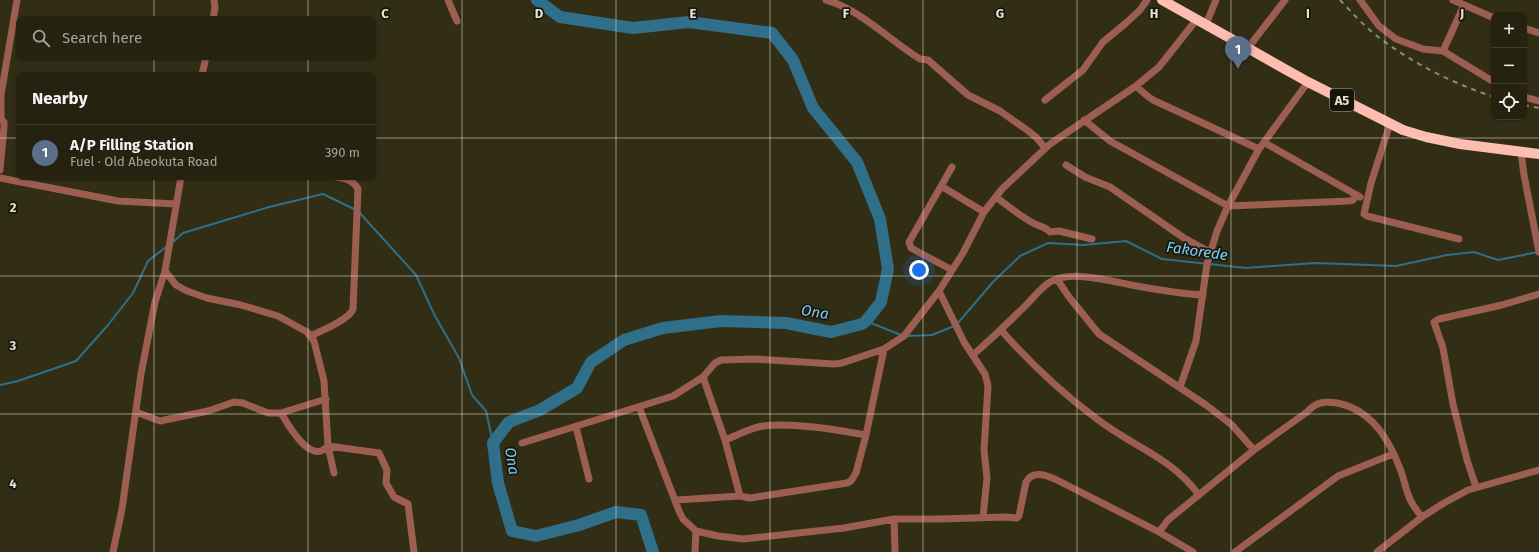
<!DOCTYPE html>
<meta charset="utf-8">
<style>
body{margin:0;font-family:"Fira Sans",sans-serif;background:#2e2a19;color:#f1f3f6}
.controls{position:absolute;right:12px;top:12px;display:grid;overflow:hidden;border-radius:8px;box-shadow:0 1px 3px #0004}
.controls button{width:36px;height:36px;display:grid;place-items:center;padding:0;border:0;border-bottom:1px solid #423f30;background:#262210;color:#f1f3f6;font:20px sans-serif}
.you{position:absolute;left:919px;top:270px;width:14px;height:14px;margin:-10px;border:3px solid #fff;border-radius:50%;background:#1a73e8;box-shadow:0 0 0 6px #1a73e833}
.badge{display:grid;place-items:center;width:26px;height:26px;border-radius:50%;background:#8c9099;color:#fff;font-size:13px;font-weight:700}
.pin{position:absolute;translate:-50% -33px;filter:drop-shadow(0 1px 2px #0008)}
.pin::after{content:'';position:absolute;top:21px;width:14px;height:12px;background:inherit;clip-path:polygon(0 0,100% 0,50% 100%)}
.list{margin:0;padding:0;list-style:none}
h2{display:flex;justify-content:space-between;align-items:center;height:52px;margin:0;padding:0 16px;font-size:17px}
h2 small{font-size:13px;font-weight:400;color:#a4a49f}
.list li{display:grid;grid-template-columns:26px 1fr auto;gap:12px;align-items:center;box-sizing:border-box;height:56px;padding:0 16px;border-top:1px solid #423f30}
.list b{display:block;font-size:15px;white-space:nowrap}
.list p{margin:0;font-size:13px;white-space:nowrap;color:#a4a49f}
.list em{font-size:13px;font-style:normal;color:#a4a49f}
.icon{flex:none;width:22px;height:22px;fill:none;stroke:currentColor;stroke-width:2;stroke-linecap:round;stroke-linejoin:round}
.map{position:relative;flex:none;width:1539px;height:552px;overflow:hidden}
.search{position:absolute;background:#262210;box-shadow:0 1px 3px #0004;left:16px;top:16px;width:360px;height:44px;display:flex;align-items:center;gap:10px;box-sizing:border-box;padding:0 14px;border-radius:8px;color:#a4a49f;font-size:15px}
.panel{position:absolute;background:#262210;box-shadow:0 1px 3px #0004;left:16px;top:72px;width:360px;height:108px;border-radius:8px}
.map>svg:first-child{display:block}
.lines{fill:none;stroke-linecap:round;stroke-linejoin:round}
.stream{stroke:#2f6f89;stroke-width:2}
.river{stroke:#2f6f89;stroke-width:12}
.minor{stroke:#9d5e52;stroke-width:7}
.highway{stroke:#fdbeb1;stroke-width:10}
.rail{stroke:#8d8a77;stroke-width:2;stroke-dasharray:5 5;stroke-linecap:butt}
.grid{fill:none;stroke:#e5e2d4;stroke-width:1;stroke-opacity:0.55}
.labels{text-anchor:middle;stroke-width:3.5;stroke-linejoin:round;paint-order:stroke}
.shield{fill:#18160b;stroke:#a8a598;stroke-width:1}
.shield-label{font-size:13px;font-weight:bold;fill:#e5e2d4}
.water-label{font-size:15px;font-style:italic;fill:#7bcdf1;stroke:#18160b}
.grid-label{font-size:13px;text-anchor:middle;font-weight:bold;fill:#e5e2d4;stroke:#18160b;stroke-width:3.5;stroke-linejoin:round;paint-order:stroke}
</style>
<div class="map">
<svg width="1539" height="552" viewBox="0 0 1539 552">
<rect width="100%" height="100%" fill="#322e16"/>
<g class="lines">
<path class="stream" d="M359 212 416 275 435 316 459 358 472 395 486 411 493 443
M173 242 183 233 269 207 323 194 356 210
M866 321 901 335
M957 324 993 282 1020 256 1048 243 1083 245 1126 241 1162 259 1246 268 1315 263 1396 266 1447 255 1474 252 1498 260 1538 252
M908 336 932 335 954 326
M0 385 18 381 76 361 108 325 133 293 148 261 166 247"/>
<path class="river" d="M537 0 560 17 633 28 689 22 772 33 793 60 813 108 857 162 880 219 888 269 881 302 866 321 862 324 831 332 786 323 721 321 663 328 624 340 591 362 577 388 540 410 509 422 493 443 498 483 512 531 536 536 579 525 616 512 641 515 653 552"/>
<path class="minor" d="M448 0 457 21
M826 0C860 9 890 41 920 59L928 60 968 95 1000 111 1027 130 1036 137 1045 148
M1360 0 1379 26 1396 39 1423 49 1443 51 1494 82
M1453 0 1494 18
M213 19 215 8 214 0
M1206 24 1216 0
M1524 28 1539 33
M1248 48 1285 0
M1443 51 1464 5
M202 75 206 57
M1136 86 1146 95 1153 100 1259 149
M1524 97 1539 101
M1045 100 1083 70 1103 42 1126 23 1140 10 1147 0
M1084 120 1110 141 1228 206 1349 201 1353 200 1357 195
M1390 124 1371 183 1364 214 1367 216 1459 239
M1265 143 1360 197
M1521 152 1524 175 1539 252
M1066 165 1085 177 1110 187 1184 238 1210 252
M952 167 909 242 911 248 952 270
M0 170 4 127V122L1 119V95L17 0
M0 178 118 201 176 204
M941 186 984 212
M996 197C1008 206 1020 216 1033 223 1040 227 1045 226 1050 232L1059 231 1092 239
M165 271 176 285 187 291 207 298 241 305 278 316 307 332 314 341 324 381 328 446 334 473
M1057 279 1069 297 1099 334 1206 405 1232 425 1254 450
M939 291 964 342 985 374 988 386 984 450 987 478 983 517
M1001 330C1030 363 1062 393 1097 419 1133 447 1170 456 1199 495
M310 336C321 331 349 320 353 309L358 189C353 180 346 179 337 177
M973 355C990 340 1006 325 1022 309 1031 301 1040 288 1050 282 1073 269 1113 282 1137 286 1159 290 1181 294 1203 295
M703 377 725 440 740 496
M1180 387 1196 341 1207 264 1217 231 1228 206 1259 149 1308 82
M639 407 679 511 683 519 696 531 718 536 743 539 844 528 894 519H941L1005 517 1017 518 1019 516 1026 482C1033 470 1045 475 1055 479L1159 532 1193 552
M136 412 160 421 208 411 234 402 243 403 268 413H281L326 399
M281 413C288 425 311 466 328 446L379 453 387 470 386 483 394 497 408 504 414 552
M576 427 589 479
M725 440C738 435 750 428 763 426 791 422 837 430 866 435
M522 443 673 396 703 377 715 363 721 360 754 359 834 364 842 363 884 349 904 336 939 291 963 253 984 212 1002 189 1050 144 1136 86 1159 67 1197 19
M1476 487 1467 460 1453 404 1443 348 1434 322 1439 319 1502 305 1539 294
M676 500 740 496 750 498 763 496 847 483 851 481 856 473 866 435 884 349
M894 519 895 552
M1159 532 1168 520 1254 450 1307 412C1316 402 1324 401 1337 403 1372 410 1389 439 1401 471 1408 492 1406 498 1422 517
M113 552 122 509 141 374 155 302 165 271 181 177
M695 552 696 531
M1235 552 1338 476 1393 454
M1377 552 1422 517 1444 503 1468 490 1539 470"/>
<path class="highway" d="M1162 0 1308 82 1403 130 1426 137 1460 144 1539 154"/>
<path class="rail" d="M1340 0C1354 15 1368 30 1385 42 1418 66 1455 84 1494 97
M1524 105 1539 108"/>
</g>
<path class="grid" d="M154 0V19M308 0V19M462 0V552M616 0V552M770 0V552M923 0V552M1077 0V552M1231 0V552M1385 0V552M154 57V75M308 57V75M0 138H19M373 138H1539M154 177V552M308 177V552M0 276H1539M0 414H1539"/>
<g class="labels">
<rect class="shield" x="1330" y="89" width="24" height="22" rx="3"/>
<g class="shield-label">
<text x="1342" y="105">A5</text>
</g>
<g class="water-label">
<text transform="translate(1197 251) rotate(8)" y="5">Fakorede</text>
<text transform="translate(815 312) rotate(9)" y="5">Ona</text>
<text transform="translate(512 461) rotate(81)" y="5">Ona</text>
</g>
</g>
<g class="grid-label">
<text x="385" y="18">C</text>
<text x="539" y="18">D</text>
<text x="693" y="18">E</text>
<text x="846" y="18">F</text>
<text x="1000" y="18">G</text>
<text x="1154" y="18">H</text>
<text x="1308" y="18">I</text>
<text x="1462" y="18">J</text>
<text x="13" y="212">2</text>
<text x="13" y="350">3</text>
<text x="13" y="488">4</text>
</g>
</svg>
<div class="controls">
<button>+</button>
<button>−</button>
<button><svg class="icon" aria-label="locate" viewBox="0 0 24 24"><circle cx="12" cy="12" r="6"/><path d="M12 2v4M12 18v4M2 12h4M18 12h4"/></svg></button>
</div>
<div class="you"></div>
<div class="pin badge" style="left:1238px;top:69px;background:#5c6f8a">1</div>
<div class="search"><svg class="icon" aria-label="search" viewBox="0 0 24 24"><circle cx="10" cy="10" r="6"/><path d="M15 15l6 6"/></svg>Search here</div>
<section class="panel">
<h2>Nearby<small></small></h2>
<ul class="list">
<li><span class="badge" style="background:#5c6f8a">1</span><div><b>A/P Filling Station</b><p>Fuel · Old Abeokuta Road</p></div><em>390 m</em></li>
</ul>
</section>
</div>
